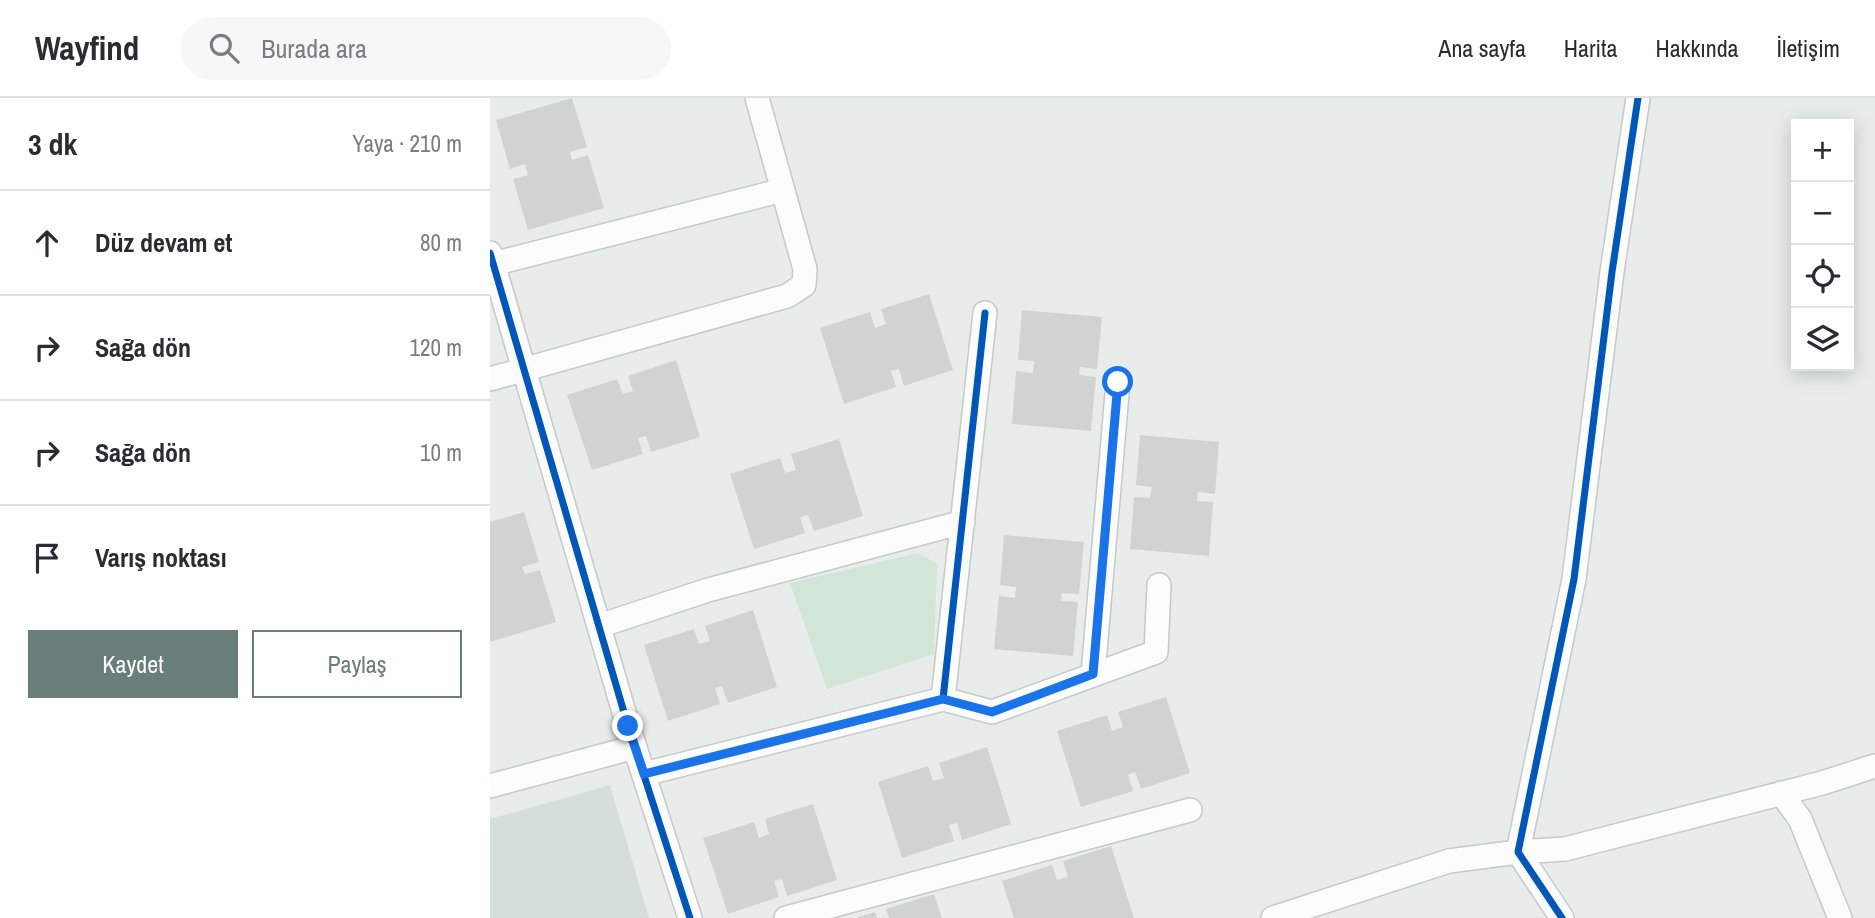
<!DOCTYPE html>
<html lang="tr">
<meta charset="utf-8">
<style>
body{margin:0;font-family:"Archivo Narrow",sans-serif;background:#f7f7f7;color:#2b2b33}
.controls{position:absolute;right:21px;top:21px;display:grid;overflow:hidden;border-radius:0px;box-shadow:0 4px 18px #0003}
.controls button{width:63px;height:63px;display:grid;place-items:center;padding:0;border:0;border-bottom:2px solid #e1e1e2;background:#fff;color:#2b2b33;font:35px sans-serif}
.stop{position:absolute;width:21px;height:21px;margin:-16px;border:5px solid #1a73e8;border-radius:50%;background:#fff}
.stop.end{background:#1a73e8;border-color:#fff;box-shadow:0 2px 7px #0008}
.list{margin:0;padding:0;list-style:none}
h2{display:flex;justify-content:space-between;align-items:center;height:91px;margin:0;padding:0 28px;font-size:30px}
h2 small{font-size:23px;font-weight:400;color:#7c7c81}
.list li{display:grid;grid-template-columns:46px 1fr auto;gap:21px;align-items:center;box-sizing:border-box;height:105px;padding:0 28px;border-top:2px solid #e1e1e2}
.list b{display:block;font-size:26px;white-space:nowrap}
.list em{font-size:23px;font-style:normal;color:#7c7c81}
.actions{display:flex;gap:14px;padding:21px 28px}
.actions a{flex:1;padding:16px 0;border:2px solid #697e78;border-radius:0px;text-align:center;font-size:24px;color:#697e78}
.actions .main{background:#697e78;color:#fff}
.icon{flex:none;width:38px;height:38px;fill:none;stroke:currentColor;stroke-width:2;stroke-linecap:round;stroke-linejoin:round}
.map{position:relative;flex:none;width:1385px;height:820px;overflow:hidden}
header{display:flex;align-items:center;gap:42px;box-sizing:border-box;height:98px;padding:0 35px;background:#fff;border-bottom:2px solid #e1e1e2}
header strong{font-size:33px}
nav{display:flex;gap:38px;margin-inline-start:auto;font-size:24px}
.search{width:490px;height:63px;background:#f7f7f7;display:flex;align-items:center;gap:18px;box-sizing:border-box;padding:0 24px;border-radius:38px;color:#7c7c81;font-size:26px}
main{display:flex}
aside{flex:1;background:#fff}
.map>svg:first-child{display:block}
.built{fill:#d6dedb}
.green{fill:#d1e6d8}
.building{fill:#cfd4d2}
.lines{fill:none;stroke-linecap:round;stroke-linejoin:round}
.minor-casing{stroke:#c5cac8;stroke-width:26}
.minor{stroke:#fcfcfc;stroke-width:23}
.cycleway-casing{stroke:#f7fbf9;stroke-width:11}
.cycleway{stroke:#0057b8;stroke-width:7}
.route{stroke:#1a73e8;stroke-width:9}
</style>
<header>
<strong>Wayfind</strong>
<div class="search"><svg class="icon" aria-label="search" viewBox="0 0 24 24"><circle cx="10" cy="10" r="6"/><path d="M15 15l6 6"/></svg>Burada ara</div>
<nav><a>Ana sayfa</a><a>Harita</a><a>Hakkında</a><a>İletişim</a></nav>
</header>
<main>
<aside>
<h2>3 dk<small>Yaya · 210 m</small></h2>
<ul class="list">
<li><svg class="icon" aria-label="ahead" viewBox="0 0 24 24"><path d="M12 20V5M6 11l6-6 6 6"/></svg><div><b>Düz devam et</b></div><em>80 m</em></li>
<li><svg class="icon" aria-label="right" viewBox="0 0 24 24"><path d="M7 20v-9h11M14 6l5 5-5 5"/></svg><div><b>Sağa dön</b></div><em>120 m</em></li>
<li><svg class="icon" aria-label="right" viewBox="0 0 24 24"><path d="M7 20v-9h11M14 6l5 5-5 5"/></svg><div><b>Sağa dön</b></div><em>10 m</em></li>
<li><svg class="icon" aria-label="arrive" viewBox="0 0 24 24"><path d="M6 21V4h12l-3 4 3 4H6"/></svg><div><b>Varış noktası</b></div></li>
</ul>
<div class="actions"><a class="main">Kaydet</a><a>Paylaş</a></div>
</aside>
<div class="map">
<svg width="1385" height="820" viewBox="0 0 1385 820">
<rect width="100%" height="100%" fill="#e8edeb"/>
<path class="built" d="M120 687 159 820H0V721Z"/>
<path class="green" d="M428 455 447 466 444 556 337 591 300 485Z"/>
<path class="building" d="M82 0 97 49 80 54 82 62 98 57 114 110 38 132 23 81 38 77 35 66 20 71 6 22Z
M439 196 463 272 414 288 409 271 401 273 406 289 354 306 330 230 380 214 385 230 396 226 391 211Z
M532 212 612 219 607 271 590 269 589 277 606 279 601 333 522 326 526 273 543 275 544 263 528 262Z
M186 262 210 339 161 354 156 338 148 340 153 356 102 372 77 297 127 281 133 296 143 293 138 278Z
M650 337 729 344 725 396 708 394 707 403 723 404 719 458 640 451 644 399 660 400 662 389 646 387Z
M349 341 373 418 324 433 318 417 310 419 315 435 264 451 240 376 290 360 295 375 306 372 301 356Z
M34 414 49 464 32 469 35 476 50 472 66 524 0 544V424Z
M514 437 594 444 589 496 572 495 571 503 588 504 583 558 504 551 509 498 525 500 526 489 510 487Z
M263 512 287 589 238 605 232 588 225 590 230 606 178 623 154 547 204 531 209 546 220 543 215 528Z
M676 599 700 675 651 691 645 674 638 677 643 693 591 709 567 633 617 617 622 633 633 629 628 614Z
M497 649 521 726 472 742 467 725 459 727 464 743 412 760 388 684 438 668 443 683 454 680 449 665Z
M323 706 347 782 297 798 292 781 284 783 289 799 238 816 213 740 264 724 269 740 279 736 275 721Z
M621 748 644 820H524L512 783 562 767 567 782 578 779 573 763Z
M444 796 452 820H399L396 811Z
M385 814 387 820H368V819Z"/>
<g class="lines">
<defs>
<path id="minor" d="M0 155 138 628 200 820
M3 166 293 92
M0 281 297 198 314 187 315 171 267 0
M109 528 218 492 473 424
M603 576 628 284
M453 601 502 614 666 554 669 487
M154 676 453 601 495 215
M0 688 145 649
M1291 695 1310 721 1350 820
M296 820 700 712
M783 820 959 763 1028 754 1075 751 1332 685 1385 668
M1072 820 1028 754 1084 481 1122 174 1148 0"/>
</defs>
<use href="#minor" class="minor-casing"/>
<use href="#minor" class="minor"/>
<defs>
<path id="cycleway" d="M0 155 138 628 200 820
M154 676 453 601 495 215
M1072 820 1028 754 1084 481 1122 174 1148 0"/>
</defs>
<use href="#cycleway" class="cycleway-casing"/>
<use href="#cycleway" class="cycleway"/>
</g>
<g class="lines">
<path class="route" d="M138 628 154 676 453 601 502 614 603 576 628 284"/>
</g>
</svg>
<div class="controls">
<button>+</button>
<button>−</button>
<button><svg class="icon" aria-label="locate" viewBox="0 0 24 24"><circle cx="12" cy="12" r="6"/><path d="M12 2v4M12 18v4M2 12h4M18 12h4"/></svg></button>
<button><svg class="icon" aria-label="layers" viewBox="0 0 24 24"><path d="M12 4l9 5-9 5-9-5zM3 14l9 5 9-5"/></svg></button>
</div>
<div class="stop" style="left:628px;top:284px"></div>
<div class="stop end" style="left:138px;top:628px"></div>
</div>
</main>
